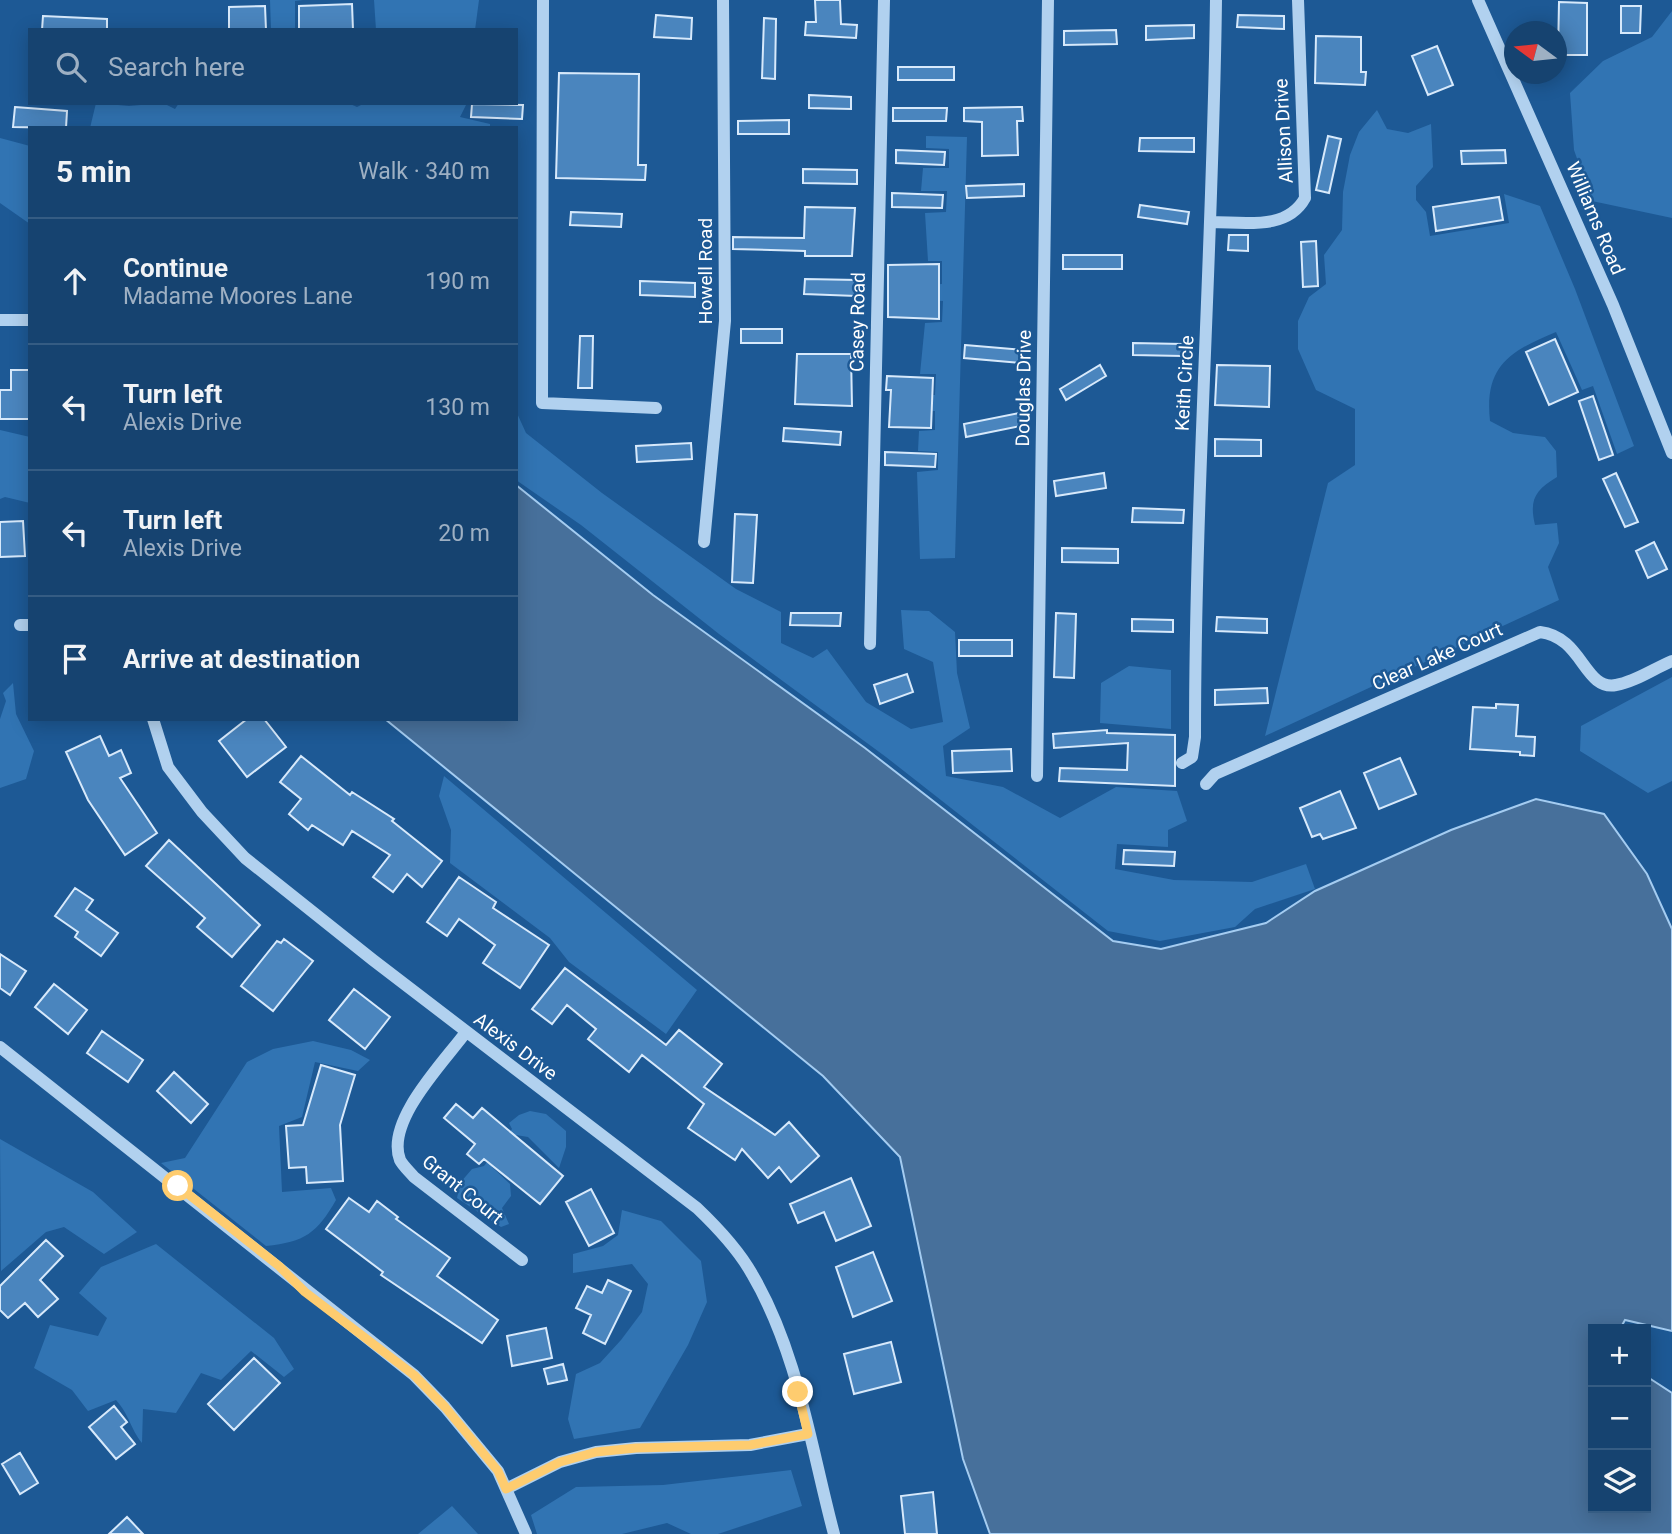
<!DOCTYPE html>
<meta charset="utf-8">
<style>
body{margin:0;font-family:Roboto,sans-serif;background:#234e78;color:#f1f3f6}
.controls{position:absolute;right:21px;bottom:21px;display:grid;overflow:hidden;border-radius:0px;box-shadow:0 4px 18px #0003}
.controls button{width:63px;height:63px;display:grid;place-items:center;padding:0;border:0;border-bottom:2px solid #355c83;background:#164370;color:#f1f3f6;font:35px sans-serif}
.compass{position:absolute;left:1504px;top:21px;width:63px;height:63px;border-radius:50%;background:#164370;box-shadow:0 4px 18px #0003;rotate:285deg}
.stop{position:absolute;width:21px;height:21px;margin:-16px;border:5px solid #fecc6f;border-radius:50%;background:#fff}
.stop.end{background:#fecc6f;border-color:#fff;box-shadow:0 2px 7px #0008}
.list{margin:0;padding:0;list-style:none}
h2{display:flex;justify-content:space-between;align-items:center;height:91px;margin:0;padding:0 28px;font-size:30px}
h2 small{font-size:23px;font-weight:400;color:#9eb0c3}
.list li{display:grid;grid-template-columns:46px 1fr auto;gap:21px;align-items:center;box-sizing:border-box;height:126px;padding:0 28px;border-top:2px solid #355c83}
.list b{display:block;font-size:26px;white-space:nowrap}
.list p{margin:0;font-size:23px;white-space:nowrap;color:#9eb0c3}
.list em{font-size:23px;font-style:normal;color:#9eb0c3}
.icon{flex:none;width:38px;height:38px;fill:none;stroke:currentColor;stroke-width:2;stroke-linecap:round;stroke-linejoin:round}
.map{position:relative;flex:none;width:1672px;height:1534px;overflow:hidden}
.search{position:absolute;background:#164370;box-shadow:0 4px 18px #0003;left:28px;top:28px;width:490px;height:77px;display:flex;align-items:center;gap:18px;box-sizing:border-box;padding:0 24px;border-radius:0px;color:#9eb0c3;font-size:26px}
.panel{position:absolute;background:#164370;box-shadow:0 4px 18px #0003;left:28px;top:126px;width:490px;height:595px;border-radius:0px}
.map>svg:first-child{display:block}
.green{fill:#3174b3}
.water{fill:#47709b;stroke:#a4ccf1;stroke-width:2}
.building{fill:#4a85be;stroke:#d7e9fb;stroke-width:2}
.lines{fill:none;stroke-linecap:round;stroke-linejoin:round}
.minor{stroke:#b1d1ef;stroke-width:12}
.route{stroke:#fecc6f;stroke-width:9}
.labels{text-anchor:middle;stroke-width:5;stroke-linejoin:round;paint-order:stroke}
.street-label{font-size:19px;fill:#fff;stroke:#1d5995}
</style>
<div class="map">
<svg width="1672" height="1534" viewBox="0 0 1672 1534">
<rect width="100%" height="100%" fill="#1d5995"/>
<path class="green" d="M270 0H303L295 1V30H271Z
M374 0H479L475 30H376Z
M1672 11V218L1592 201 1574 150 1570 93 1603 61 1652 37Z
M96 103 129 106 163 103 175 109 179 103H348L357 107 365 103H467L460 117 490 124V128H90Z
M1377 110 1387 129 1408 133 1431 124 1433 167 1416 186V200L1426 212 1430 236 1509 223 1504 194 1540 206 1575 289 1634 446 1617 454 1593 386 1582 390 1556 332C1510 351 1484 366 1490 421L1513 433 1545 437 1556 451 1557 477C1535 490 1529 500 1535 525L1557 523 1559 543 1548 567 1559 600 1265 736 1328 483 1355 465V409L1316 390 1298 349V321L1309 297 1326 284 1324 255 1342 230 1343 192 1350 155 1359 132Z
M926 136 967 137 955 558 920 559 917 472 938 470V452L918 451 919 431 935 430V411H921V395H935L936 374H920L925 323 942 322 943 301 926 300 927 285 942 284V261H928L925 213 946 212 947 191H921L923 168H949V149L926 148Z
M0 138 30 146V224L0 203Z
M516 411 526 433 602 493 736 589 781 612V643L813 658 827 649 866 702 911 729 943 722 933 662 904 649 901 610 929 611 955 632 957 673 970 728 943 746 946 776 1003 787 1060 818 1116 787 1177 791 1187 821 1168 830V847L1117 844 1115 869 1174 880 1252 882 1306 864 1315 889 1255 909 1235 927 1160 941 1108 931 886 757 719 634 581 525 516 480Z
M0 430 30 437V503L5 497 0 499Z
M1129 666 1171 670V729L1100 723 1101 683Z
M1672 677V781L1648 793 1580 751 1581 726Z
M13 683 16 714 34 751 26 779 0 788V719L6 701 3 693Z
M444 776 697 990 666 1034 569 962 550 938 450 863 451 830 439 796Z
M313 1041 351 1050 370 1060 358 1071 315 1062 302 1117 279 1126 282 1192 331 1188 336 1200C317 1233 305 1242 266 1246L161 1163 185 1158 247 1062 273 1049Z
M530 1111 546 1114 566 1131V1147L559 1168 528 1137 516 1135 492 1167 510 1184 511 1196 502 1208 509 1224 501 1227 457 1198 460 1183 472 1169 484 1166 512 1129 509 1123 519 1115Z
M0 1139 93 1192 137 1232 104 1254 64 1227 46 1232 1 1271Z
M622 1210 661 1221 701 1261 707 1302 688 1345 640 1428 574 1439 568 1419 576 1374 600 1363 621 1340 642 1312 648 1284 632 1264 573 1273V1254L603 1246 618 1235Z
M156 1244 274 1338 294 1369 284 1377 251 1351 221 1380 201 1373 176 1413 143 1409 142 1443C130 1428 130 1416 116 1400L88 1411 72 1390 34 1368 50 1325 98 1336 107 1318 79 1293 101 1267Z
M791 1470 802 1506 718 1534H691L667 1523 622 1534H537L531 1515 576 1487 663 1485Z
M452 1506 478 1534H418Z"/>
<path class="water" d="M516 485 653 595 865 748 1113 941 1161 949 1266 923 1315 891 1451 830 1536 799 1604 814 1647 874 1672 929V1331L1625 1320 1620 1329H1593V1508H1646V1376L1672 1393V1534H990L963 1459 900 1157 823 1076 385 719H516Z"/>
<path class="building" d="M815 0H840L841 24 857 25 856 38 805 35 806 22H816Z
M1559 2 1587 3V55H1558Z
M352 4 353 30H299V6Z
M265 6 266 30H229V7Z
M1621 6H1641L1640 33H1621Z
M656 15 692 18 691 39 654 37Z
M1238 15 1284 16V29L1237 27Z
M43 16 107 19V30H42Z
M764 18 776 19 775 79 762 78Z
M1194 25V38L1146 40V26Z
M1116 30 1117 44 1064 45V31Z
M1316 36 1361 37V72H1366L1365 85 1315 83Z
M1437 46 1453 85 1428 95 1412 56Z
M898 67H954V80H898Z
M559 73 639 74 638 165H646L645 180 556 178Z
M809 95 851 97V109L809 108Z
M472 104 523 105 522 119 471 117Z
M15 107 67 111 66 128 13 127Z
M1022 107 1023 121H1017L1018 155 982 156V122L964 121V108Z
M893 108H947L946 121H893Z
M789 120V134H738V121Z
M1328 136 1341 139 1329 193 1316 190Z
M1140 138H1194V152L1139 151Z
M896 150 945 152 944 165 896 163Z
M1505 150 1506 163 1462 164 1461 151Z
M803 169 857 170V184L803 183Z
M1024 184V196L967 198 966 186Z
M892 193 943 195 942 208 892 207Z
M1499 197 1503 220 1436 231 1433 207Z
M1140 205 1189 212 1187 224 1138 217Z
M805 207 855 208 852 256H805V251L733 249V237L804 238Z
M571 212 622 214 621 227 570 225Z
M1229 235H1248V251L1228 250Z
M1316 241 1318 286 1303 287 1301 242Z
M1063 255H1122V269H1063Z
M939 264V319L888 317V265Z
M805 279 857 280 856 296 804 294Z
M640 281 695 283V297L640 295Z
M741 329H782V343H741Z
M580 336H593L592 388H578Z
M1555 339 1578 392 1549 405 1526 352Z
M1133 343 1183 344 1182 356 1133 355Z
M965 345 1023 350 1021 363 964 358Z
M797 354H851L852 406 795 404Z
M1100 365 1106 376 1066 400 1060 389Z
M1217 365 1270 366 1269 407 1215 405Z
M11 370H30V419H0V390H11Z
M887 376 933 378 931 428 889 427 891 390H886Z
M1593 396 1613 455 1599 460 1579 401Z
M1019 413 1021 426 966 437 964 424Z
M784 428 841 432 840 445 783 441Z
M1215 439 1261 440V456H1215Z
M691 443 692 459 637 462 636 446Z
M885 452 936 454 935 467 885 465Z
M1104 473 1106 488 1056 496 1054 481Z
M1616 473 1638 522 1625 527 1603 479Z
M1133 508 1184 510 1183 523 1132 522Z
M735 514 757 515 753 583 732 582Z
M23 521 25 556 0 557V522Z
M1654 542 1667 569 1648 578 1636 551Z
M1062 548 1118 549V563L1062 562Z
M791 613H841L840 626 790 625Z
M1056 613 1076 614 1074 678 1054 677Z
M1217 617 1267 619V633L1216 631Z
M1132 619 1173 620V632L1132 631Z
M959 640H1012V656H959Z
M907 674 913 692 880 704 874 685Z
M1267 688 1268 703 1215 705V690Z
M1496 704 1518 705 1516 736 1535 737 1534 756 1520 755V752L1470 749 1473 707 1496 708Z
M247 719H264L286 747 247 777 219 741Z
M1107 730V733L1175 735V786L1059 781 1060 768 1127 770 1128 743 1054 748 1053 734Z
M100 736 109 756 121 750 131 773 120 778 157 833 125 855 88 800 66 752Z
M1011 749 1012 771 953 773 952 751Z
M301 756 350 795 352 792 394 819 392 821 442 861 422 887 407 874 393 892 373 877 390 855 352 831 343 845 312 825 308 830 289 814 301 799 280 782Z
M1400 758 1416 794 1379 809 1364 773Z
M1340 791 1356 828 1323 839 1320 834 1312 837 1300 808Z
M169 840 260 925 232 957 197 927 205 918 146 866Z
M1124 850 1175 852 1174 866 1123 864Z
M459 877 496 902 493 908 549 945 520 988 483 963 495 945 459 919 447 936 427 922Z
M75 888 93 900 86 910 118 933 101 956 75 937 78 932 55 916Z
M284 939 313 961 273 1011 241 986 277 941 281 943Z
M0 954 26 971 10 995 0 988Z
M565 968 666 1045 679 1030 722 1064 704 1087 775 1135 789 1122 819 1156 791 1182 779 1167 768 1178 742 1149 735 1160 688 1128 704 1104 642 1055 629 1072 588 1039 596 1029 567 1005 552 1024 532 1009Z
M54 984 87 1010 68 1034 35 1007Z
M354 989 390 1017 365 1049 329 1020Z
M102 1031 143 1060 128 1082 87 1053Z
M321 1065 355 1075 340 1125 343 1181 307 1183 306 1167 289 1168 286 1126 303 1125Z
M174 1072 208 1104 191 1123 157 1091Z
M456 1104 473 1118 482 1108 563 1176 540 1204 484 1159 479 1164 467 1154 475 1144 444 1118Z
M851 1178 871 1226 836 1241 824 1212 798 1223 790 1204Z
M591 1189 614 1233 589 1246 566 1202Z
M349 1198 369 1212 377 1201 398 1217 396 1219 450 1258 437 1276 498 1320 482 1343 381 1275 383 1272 326 1229Z
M46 1240 63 1256 40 1280 58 1299 38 1317 25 1303 8 1318 0 1310V1286Z
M873 1252 892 1301 853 1317 836 1267Z
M608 1280 631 1291 605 1344 583 1333 591 1315 576 1308 587 1286 602 1293Z
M546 1328 552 1358 512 1366 507 1336Z
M891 1342 901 1382 854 1394 844 1354Z
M254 1358 280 1383 234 1430 208 1404Z
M563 1364 567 1380 548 1384 544 1369Z
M114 1406 127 1422 121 1427 135 1444 116 1459 89 1427Z
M20 1453 38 1483 20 1494 2 1464Z
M933 1492 937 1534H905L901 1496Z
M127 1517 143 1534H109Z"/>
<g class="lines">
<path class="minor" d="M543 0 542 403 656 408
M1478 0 1613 305 1672 453
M1211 222C1244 222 1287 231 1305 198L1298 0
M0 320H30
M704 542 725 321 723 0
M20 625H30
M870 644 884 0
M153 719 168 767 202 812 245 858 373 960 697 1208C718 1228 738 1249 752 1274 798 1352 811 1448 834 1534
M1182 763 1192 757 1195 737C1195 491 1213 246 1216 0
M1037 776 1048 0
M1206 784 1215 774 1540 632C1583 637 1584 691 1616 685 1635 682 1655 668 1672 661
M466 1032C444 1062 385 1121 400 1160 403 1166 410 1172 414 1177L522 1260
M0 1047 414 1375 445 1407 498 1471 526 1534
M506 1489 560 1462 596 1452 636 1448 750 1445 808 1434"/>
</g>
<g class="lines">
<path class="route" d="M178 1186 279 1266 305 1292 414 1375 445 1407 498 1471 506 1489 560 1462 596 1452 636 1448 750 1445 808 1434 798 1392"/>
</g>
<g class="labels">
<g class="street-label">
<text transform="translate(1283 131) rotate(-93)" y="7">Allison Drive</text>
<text transform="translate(1596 218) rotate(67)" y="7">Williams Road</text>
<text transform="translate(705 271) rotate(-90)" y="7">Howell Road</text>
<text transform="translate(857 322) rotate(-89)" y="7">Casey Road</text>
<text transform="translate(1184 383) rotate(-87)" y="7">Keith Circle</text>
<text transform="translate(1023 388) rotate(-89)" y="7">Douglas Drive</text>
<text transform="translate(1437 656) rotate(-24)" y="7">Clear Lake Court</text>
<text transform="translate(516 1046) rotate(37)" y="7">Alexis Drive</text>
<text transform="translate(463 1189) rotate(39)" y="7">Grant Court</text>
</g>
</g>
</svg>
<div class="controls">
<button>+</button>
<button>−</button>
<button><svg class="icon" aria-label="layers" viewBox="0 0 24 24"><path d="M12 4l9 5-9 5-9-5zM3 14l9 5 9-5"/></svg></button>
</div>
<svg class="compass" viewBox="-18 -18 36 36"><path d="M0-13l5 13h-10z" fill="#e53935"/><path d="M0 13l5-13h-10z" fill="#9eb0c3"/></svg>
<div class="stop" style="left:178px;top:1186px"></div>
<div class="stop end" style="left:798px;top:1392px"></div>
<div class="search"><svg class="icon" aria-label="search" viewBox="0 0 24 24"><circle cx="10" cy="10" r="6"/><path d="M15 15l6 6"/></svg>Search here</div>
<section class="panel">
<h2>5 min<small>Walk · 340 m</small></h2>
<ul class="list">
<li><svg class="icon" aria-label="ahead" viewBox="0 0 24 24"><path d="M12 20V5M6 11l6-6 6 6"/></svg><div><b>Continue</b><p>Madame Moores Lane</p></div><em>190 m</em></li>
<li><svg class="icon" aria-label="left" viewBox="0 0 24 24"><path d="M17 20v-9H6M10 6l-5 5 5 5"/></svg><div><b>Turn left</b><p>Alexis Drive</p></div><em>130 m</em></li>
<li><svg class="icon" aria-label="left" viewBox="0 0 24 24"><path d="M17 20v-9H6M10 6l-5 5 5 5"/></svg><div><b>Turn left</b><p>Alexis Drive</p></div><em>20 m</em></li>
<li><svg class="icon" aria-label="arrive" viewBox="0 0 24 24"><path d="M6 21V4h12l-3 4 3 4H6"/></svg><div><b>Arrive at destination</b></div></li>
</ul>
</section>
</div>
